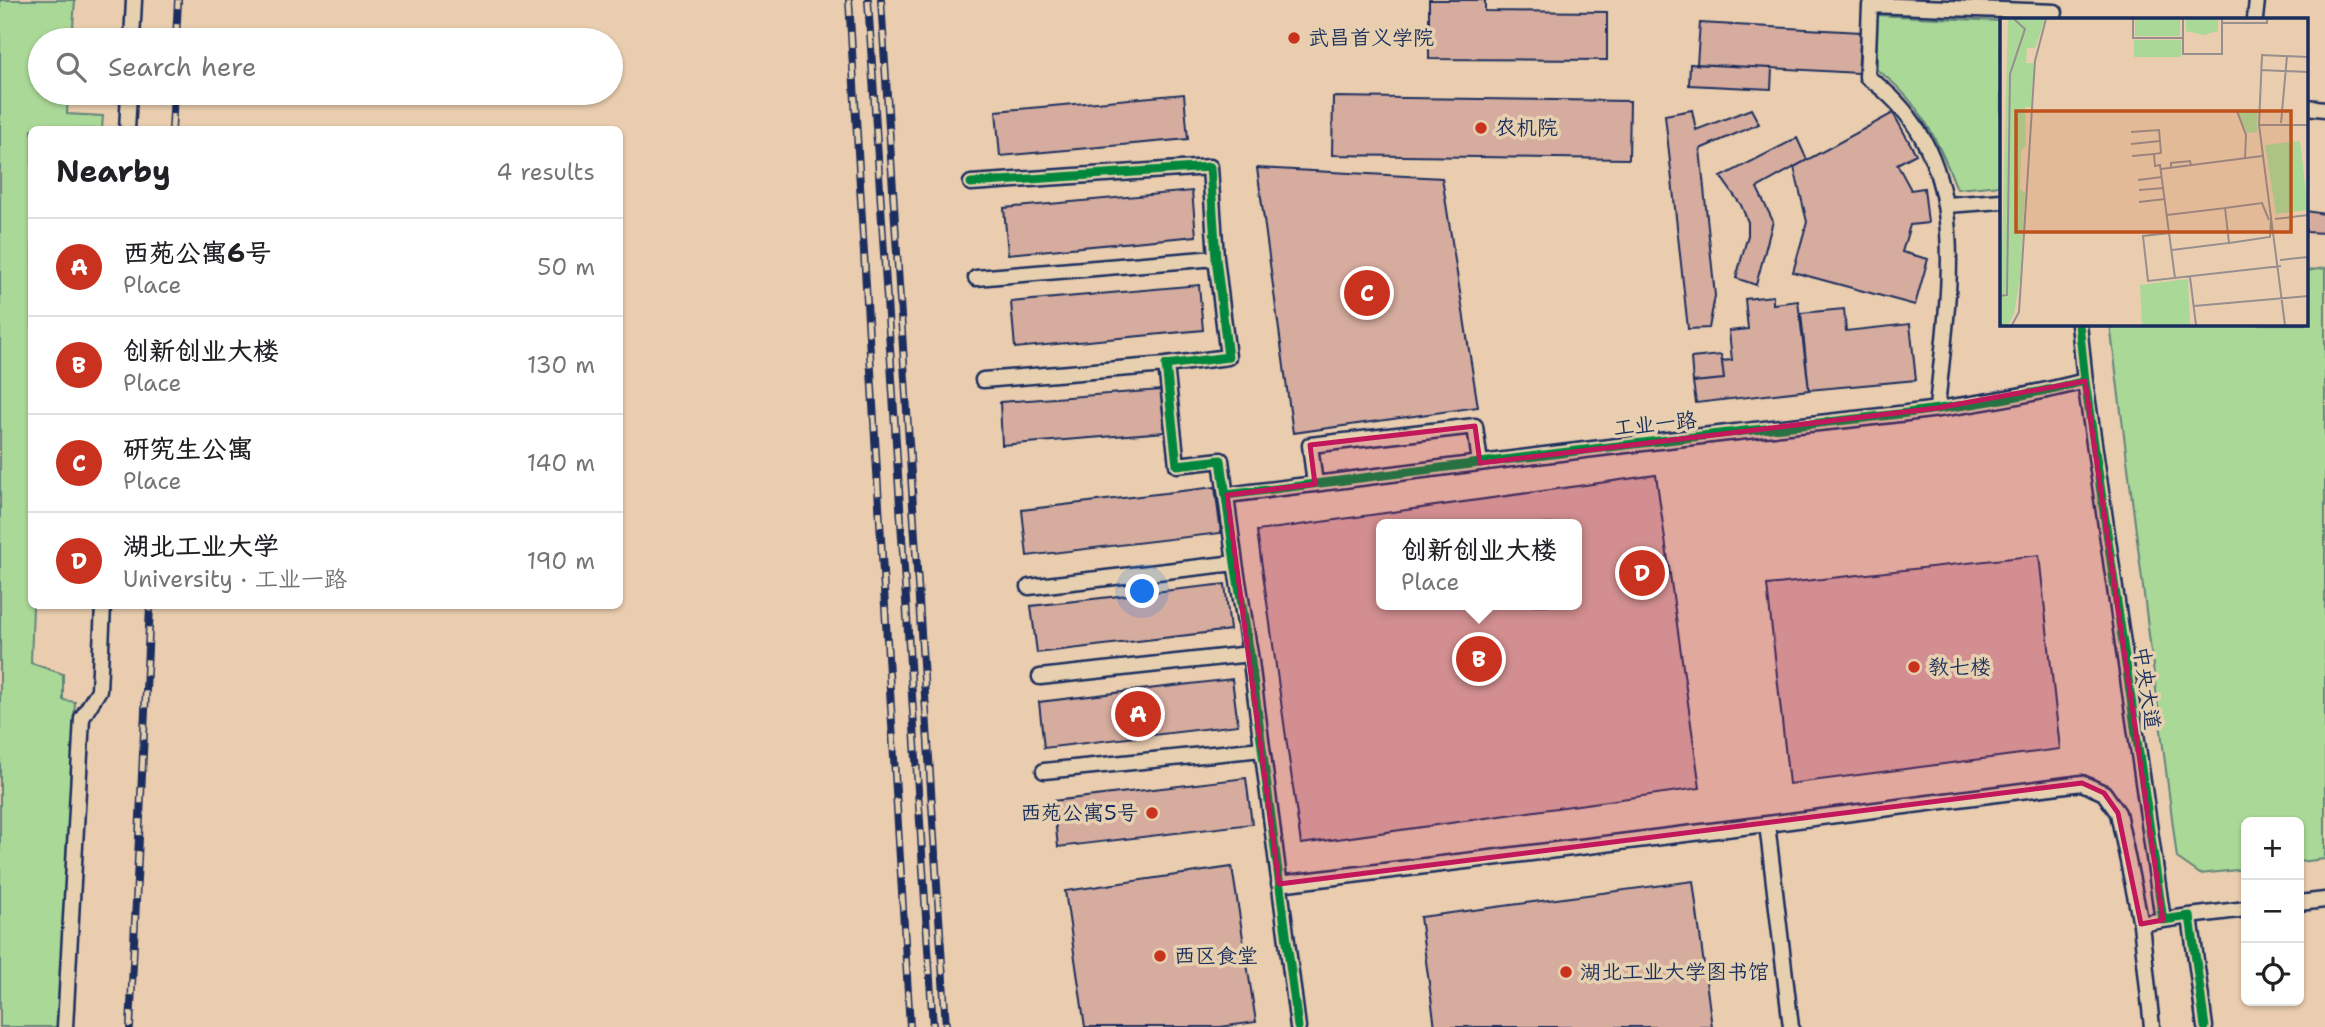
<!DOCTYPE html>
<meta charset="utf-8">
<style>
body{margin:0;font-family:"Shantell Sans","LXGW WenKai TC",sans-serif;background:#f6f6f6;color:#202124}
.controls{position:absolute;right:21px;bottom:21px;display:grid;overflow:hidden;border-radius:10px;box-shadow:0 2px 5px #0004}
.controls button{width:63px;height:63px;display:grid;place-items:center;padding:0;border:0;border-bottom:2px solid #e0e0e0;background:#fff;color:#202124;font:35px sans-serif}
.you{position:absolute;left:1143px;top:592px;width:24px;height:24px;margin:-18px;border:5px solid #fff;border-radius:50%;background:#1a73e8;box-shadow:0 0 0 10px #1a73e833}
.badge{display:grid;place-items:center;width:46px;height:46px;border-radius:50%;background:#c8321e;color:#fff;font-size:23px;font-weight:700}
.pin{position:absolute;translate:-50% -50%;border:4px solid #fff;box-shadow:0 2px 7px #0006}
.popup{position:absolute;left:1376px;top:519px;width:206px;height:91px;box-sizing:border-box;display:grid;place-content:center;border-radius:10px;background:#fff;filter:drop-shadow(0 2px 5px #0005);font-size:23px;white-space:nowrap;color:#757577}
.popup b{font-size:26px;color:#202124}
.popup::after{content:'';position:absolute;left:50%;top:100%;margin-left:-14px;border:14px solid transparent;border-top-color:#fff}
.list{margin:0;padding:0;list-style:none}
h2{display:flex;justify-content:space-between;align-items:center;height:91px;margin:0;padding:0 28px;font-size:30px}
h2 small{font-size:23px;font-weight:400;color:#757577}
.list li{display:grid;grid-template-columns:46px 1fr auto;gap:21px;align-items:center;box-sizing:border-box;height:98px;padding:0 28px;border-top:2px solid #e0e0e0}
.list b{display:block;font-size:26px;white-space:nowrap}
.list p{margin:0;font-size:23px;white-space:nowrap;color:#757577}
.list em{font-size:23px;font-style:normal;color:#757577}
.icon{flex:none;width:38px;height:38px;fill:none;stroke:currentColor;stroke-width:2;stroke-linecap:round;stroke-linejoin:round}
.map{position:relative;flex:none;width:2325px;height:1027px;overflow:hidden}
.search{position:absolute;background:#fff;box-shadow:0 2px 5px #0004;left:28px;top:28px;width:595px;height:77px;display:flex;align-items:center;gap:18px;box-sizing:border-box;padding:0 24px;border-radius:38px;color:#757577;font-size:26px}
.panel{position:absolute;background:#fff;box-shadow:0 2px 5px #0004;left:28px;top:126px;width:595px;height:483px;border-radius:10px}
.map>svg:first-child{display:block}
.green{fill:#aad897;stroke:#62847a;stroke-width:2}
.building{fill:#d6ac9e;stroke:#1b2f5e;stroke-width:2;fill-rule:evenodd}
.lines{fill:none;stroke-linecap:round;stroke-linejoin:round}
.minor-casing{stroke:#1b2f5e;stroke-width:19}
.minor{stroke:#e6d0af;stroke-width:14}
.rail-casing{stroke:#1b2f5e;stroke-width:8}
.rail{stroke:#e6d0af;stroke-width:5;stroke-dasharray:16;stroke-linecap:butt}
.cycleway-casing{stroke:#e6d0af;stroke-width:13}
.cycleway{stroke:#00873e;stroke-width:9}
.marked{fill:#c2185b;fill-opacity:0.2;stroke:#c2185b;stroke-width:5;stroke-linejoin:round}
.poi-dot{fill:#c8321e;stroke:#e6d0af;stroke-width:2.5}
.labels{text-anchor:middle;stroke-width:7;stroke-linejoin:round;paint-order:stroke}
.poi-label{font-size:21px;fill:#1b2f5e;stroke:#e6d0af;text-anchor:start}
.street-label{font-size:21px;fill:#1b2f5e;stroke:#e6d0af}
.inset-road{fill:none;stroke:#978e8e;stroke-width:2}
.view{fill:#bf511c;fill-opacity:0.15;stroke:#bf511c;stroke-width:3.5}
.inset-edge{fill:none;stroke:#1b2f5e;stroke-width:3.5}
</style>
<div class="map">
<svg width="2325" height="1027" viewBox="0 0 2325 1027">
<rect width="100%" height="100%" fill="#e9cdae"/>
<filter id="ink" filterUnits="userSpaceOnUse"><feTurbulence type="fractalNoise" baseFrequency=".0143" numOctaves="2"/><feDisplacementMap in="SourceGraphic" scale="14" xChannelSelector="R" yChannelSelector="G"/><feConvolveMatrix kernelMatrix="1 2 1 2 8 2 1 2 1" color-interpolation-filters="sRGB"/></filter>
<g filter="url(#ink)">
<path class="green" d="M0 0H75L72 40H40V93H68L67 114 103 116 102 129 32 130 33 606 31 663 63 674V700L75 702 58 1027H0Z
M1876 15 2001 21V185L1957 189C1939 143 1919 99 1877 70Z
M2325 268V859L2299 862V822H2246V869L2200 874 2177 858 2110 324H2306V271Z"/>
<path class="building" d="M1429 0H1485V11L1607 12V60L1429 59Z
M1700 23 1861 32 1858 73 1697 64Z
M1690 64 1772 68 1771 89 1689 85Z
M1184 94 1188 139 1000 156 996 111Z
M1333 97 1630 101 1629 159 1332 155Z
M1751 109 1759 124 1700 149 1715 296 1709 328 1688 329 1665 115 1692 110 1696 130Z
M1893 113 1916 154 1897 164 1911 190 1924 188 1928 223 1910 225 1902 252 1928 259 1915 305 1793 272 1807 222 1794 167Z
M1797 138 1807 160 1757 188 1773 221 1756 285 1736 278 1748 235V222L1741 205 1721 177Z
M1257 168 1442 178 1478 407 1293 433Z
M1192 191 1196 236 1008 254 1004 208Z
M2306 211 2325 214V233L2306 232Z
M1199 285 1203 330 1015 348 1011 302Z
M1773 296V304L1798 301 1809 390 1696 403 1693 382 1724 379 1722 361 1732 360 1729 331 1748 329 1745 299Z
M1844 309 1846 331 1910 324 1916 380 1809 390 1801 313Z
M1721 355 1724 379 1693 382 1691 358Z
M1161 390 1165 432 1002 445 1000 402Z
M1656 475 1700 788 1301 844 1257 531ZM1381 524H1577V605H1381Z
M1215 487 1221 533 1027 556 1022 510Z
M2039 555 2060 749 1789 784 1767 585Z
M1225 584 1230 630 1037 653 1031 606Z
M1232 679 1238 725 1044 748 1039 702Z
M1246 778 1252 824 1058 847 1053 801Z
M1232 867 1256 1022 1220 1027H1085L1065 891Z
M1693 881 1712 1027H1435L1420 917Z"/>
<g class="lines">
<defs>
<path id="minor" d="M2255 19 2257 0
M132 40 134 0
M2306 107 2325 109
M127 130 129 93
M971 183 1210 167 1216 258 1228 357 1166 365 1177 465 1221 460 1235 563 1250 654 1298 1027
M1947 205 2001 201
M976 278 1216 258
M2079 324 2085 381 2163 920 2190 916 2205 1027
M983 380 1166 365
M1937 408C1947 293 1979 155 1867 77L1870 5 2055 12
M1315 484 1310 445 1475 426 1480 463
M1227 495C1394 474 1561 452 1728 433 1847 419 1969 411 2085 381
M1029 587 1235 563
M1040 677 1250 654
M1044 771 1262 749
M1767 824 2082 783 2104 793 2118 813 2141 924
M1279 884 1767 824 1791 1027
M2299 903 2325 900
M2190 916 2246 909
M65 1027 82 718 99 690 103 606
M2152 1027 2141 924 2163 920"/>
</defs>
<use href="#minor" class="minor-casing"/>
<use href="#minor" class="minor"/>
<defs>
<path id="rail" d="M849 0 910 1027
M868 0 933 1027
M881 0 946 1027
M176 40 178 0
M172 130 174 93
M130 1027 150 606"/>
</defs>
<use href="#rail" class="rail-casing"/>
<use href="#rail" class="rail"/>
<defs>
<path id="cycleway" d="M971 183 1210 167 1216 258 1228 357 1166 365 1177 465 1221 460 1235 563 1250 654 1298 1027
M2079 324 2085 381 2163 920 2190 916 2205 1027
M1227 495C1394 474 1561 452 1728 433 1847 419 1969 411 2085 381"/>
</defs>
<use href="#cycleway" class="cycleway-casing"/>
<use href="#cycleway" class="cycleway"/>
</g>
</g>
<path class="marked" d="M2085 381 2163 920 2141 924 2118 813 2104 793 2082 783 1279 884 1227 495 1315 484 1310 445 1475 426 1480 463 1937 408Z"/>
<g class="poi-dot">
<circle cx="1294" cy="38" r="7"/>
<circle cx="1481" cy="128" r="7"/>
<circle cx="1914" cy="667" r="7"/>
<circle cx="1152" cy="813" r="7"/>
<circle cx="1160" cy="956" r="7"/>
<circle cx="1566" cy="972" r="7"/>
</g>
<g class="labels">
<g class="poi-label">
<text x="1308" y="45">武昌首义学院</text>
<text x="1495" y="135">农机院</text>
<text x="1928" y="674">教七楼</text>
<text x="1138" y="820" text-anchor="end">西苑公寓5号</text>
<text x="1174" y="963">西区食堂</text>
<text x="1580" y="979">湖北工业大学图书馆</text>
</g>
<g class="street-label">
<text transform="translate(1655 424) rotate(-6)" y="7">工业一路</text>
<text transform="translate(2147 688) rotate(82)" y="7">中央大道</text>
</g>
</g>
<g transform="translate(2000 18)">
<rect width="308" height="308" fill="#e9cdae"/>
<path d="M8 1H45L35 30H27L26 45H34L31 89H25L26 127 21 133 20 171 25 175 20 260 14 296 8 307H0ZM135 1H180V18H135ZM186 1H218V13L203 17 186 13ZM134 22H181V39H134ZM238 94 257 95V114L247 115ZM300 123 308 192 276 196 265 127ZM188 261 190 307H142L140 267Z" fill="#aad897"/>
<path class="inset-road" d="M133 1V20H183M183 1V36H222V1M222 5H267V1M261 52 308 54M281 105 287 38M259 107H308M131 114 159 112 161 135 154 136 155 148 160 147 175 260M131 126 160 123M132 138 154 136M245 141 246 117 237 93 259 94M171 150V145L190 143 191 147M161 151 262 138M138 162 162 159M139 172 164 170M139 184 165 181M225 190 262 185 269 202M167 197 225 190 229 225 172 232M275 201 308 197M170 215 143 218 148 263 281 248M229 225 270 219 271 201M280 242 308 239M190 259 196 307M0 278 7 277 10 56 25 11 14 1M194 288 308 278M12 307 19 294 35 43 46 1M285 307 259 107 262 37 308 39"/>
<path class="view" d="M16 93H291V214H16Z"/>
<rect width="308" height="308" class="inset-edge"/>
</g>
</svg>
<div class="controls">
<button>+</button>
<button>−</button>
<button><svg class="icon" aria-label="locate" viewBox="0 0 24 24"><circle cx="12" cy="12" r="6"/><path d="M12 2v4M12 18v4M2 12h4M18 12h4"/></svg></button>
</div>
<div class="you"></div>
<div class="pin badge" style="left:1138px;top:714px">A</div>
<div class="pin badge" style="left:1479px;top:659px">B</div>
<div class="popup"><b>创新创业大楼</b>Place</div>
<div class="pin badge" style="left:1367px;top:293px">C</div>
<div class="pin badge" style="left:1642px;top:573px">D</div>
<div class="search"><svg class="icon" aria-label="search" viewBox="0 0 24 24"><circle cx="10" cy="10" r="6"/><path d="M15 15l6 6"/></svg>Search here</div>
<section class="panel">
<h2>Nearby<small>4 results</small></h2>
<ul class="list">
<li><span class="badge">A</span><div><b>西苑公寓6号</b><p>Place</p></div><em>50 m</em></li>
<li><span class="badge">B</span><div><b>创新创业大楼</b><p>Place</p></div><em>130 m</em></li>
<li><span class="badge">C</span><div><b>研究生公寓</b><p>Place</p></div><em>140 m</em></li>
<li><span class="badge">D</span><div><b>湖北工业大学</b><p>University · 工业一路</p></div><em>190 m</em></li>
</ul>
</section>
</div>
